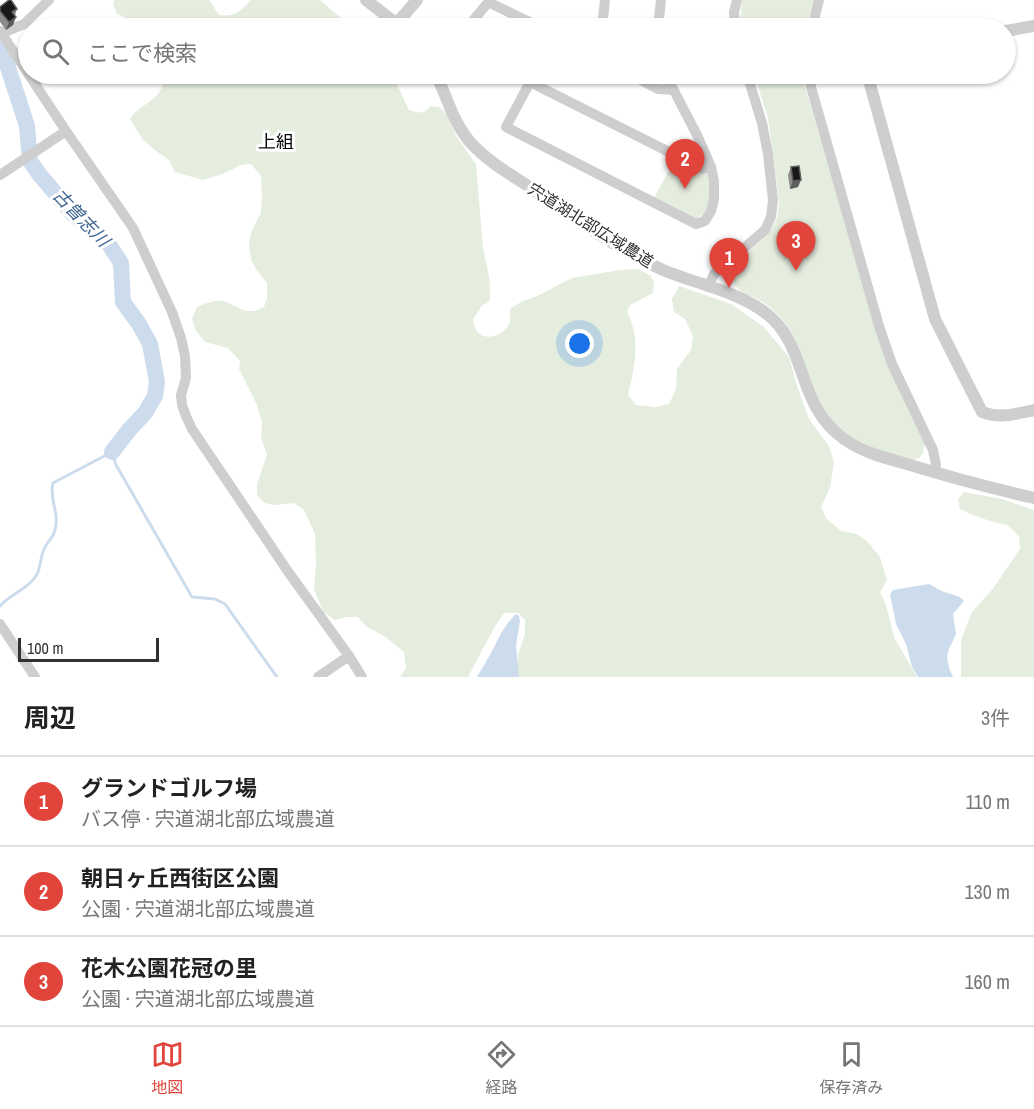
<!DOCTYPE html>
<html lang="ja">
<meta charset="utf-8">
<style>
body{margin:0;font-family:"Archivo Narrow","Noto Sans JP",sans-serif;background:#f2f2f2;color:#222}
.scale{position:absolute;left:18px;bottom:15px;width:141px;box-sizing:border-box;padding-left:6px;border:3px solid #313131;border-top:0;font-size:16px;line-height:21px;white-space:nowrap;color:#313131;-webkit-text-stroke:4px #fff;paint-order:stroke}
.you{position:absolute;left:580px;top:344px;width:21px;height:21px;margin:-15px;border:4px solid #fff;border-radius:50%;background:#1a73e8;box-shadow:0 0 0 9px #1a73e833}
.badge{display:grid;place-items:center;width:39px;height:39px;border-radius:50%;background:#e0443b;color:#fff;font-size:20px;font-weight:700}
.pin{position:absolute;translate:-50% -50px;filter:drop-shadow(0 2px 3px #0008)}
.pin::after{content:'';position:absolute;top:32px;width:21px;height:18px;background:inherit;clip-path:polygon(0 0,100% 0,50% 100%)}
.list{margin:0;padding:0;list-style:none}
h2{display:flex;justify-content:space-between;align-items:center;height:78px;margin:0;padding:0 24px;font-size:26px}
h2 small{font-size:20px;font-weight:400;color:#767676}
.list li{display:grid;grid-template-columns:39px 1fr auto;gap:18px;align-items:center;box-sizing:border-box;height:90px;padding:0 24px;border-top:2px solid #e0e0e0}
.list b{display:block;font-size:22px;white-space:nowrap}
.list p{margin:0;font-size:20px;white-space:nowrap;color:#767676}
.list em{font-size:20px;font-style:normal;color:#767676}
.icon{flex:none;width:33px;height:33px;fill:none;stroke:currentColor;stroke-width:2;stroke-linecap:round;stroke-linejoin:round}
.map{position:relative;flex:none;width:1034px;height:677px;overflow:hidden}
.search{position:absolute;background:#fff;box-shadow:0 2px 4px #0004;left:18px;right:18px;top:18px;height:66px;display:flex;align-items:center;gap:15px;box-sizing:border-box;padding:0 21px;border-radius:33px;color:#767676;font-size:22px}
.sheet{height:348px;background:#fff}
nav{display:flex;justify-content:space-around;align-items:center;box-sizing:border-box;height:84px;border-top:2px solid #e0e0e0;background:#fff;font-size:16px;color:#767676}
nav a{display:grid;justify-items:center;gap:3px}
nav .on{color:#e0443b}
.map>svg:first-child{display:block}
.green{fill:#e5eddf}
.water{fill:#cddcec}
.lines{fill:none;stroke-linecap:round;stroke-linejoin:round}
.stream{stroke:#cddcec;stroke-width:3}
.river{stroke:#cddcec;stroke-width:16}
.minor{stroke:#cecece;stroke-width:10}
.tertiary{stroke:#cecece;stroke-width:12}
.wall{fill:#8c8c8c}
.shaded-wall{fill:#5d5d5d}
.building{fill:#181818;stroke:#5d5d5d;stroke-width:1.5}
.labels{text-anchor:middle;stroke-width:6;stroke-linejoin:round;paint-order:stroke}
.street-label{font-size:16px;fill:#313131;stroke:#fff}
.neighbourhood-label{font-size:18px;fill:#000;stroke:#fff}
.water-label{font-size:18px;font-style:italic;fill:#406791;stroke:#fff}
</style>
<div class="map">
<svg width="1034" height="677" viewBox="0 0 1034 677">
<rect width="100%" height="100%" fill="#fff"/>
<path class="green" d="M114 0H209L219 15C235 17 240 12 251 0H320L353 28H134L133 21 117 14 113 5Z
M742 0H814L806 28H741L740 21Z
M162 74H392L409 110C420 113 423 115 431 106L440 107 447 115 456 136 476 164 483 248 489 276 490 293V300L481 307 473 319C474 325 475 331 481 335 490 340 506 333 509 324 511 320 510 314 510 309L521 302 537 296 572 278 620 270 638 269 651 276 654 282 653 293 630 305 627 312C641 339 635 366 628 395L636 405 656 407 669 404 676 389 677 369 691 350 693 336 685 319 674 312 672 299 679 286 731 304 764 327 789 357 798 389 809 419 829 446 834 462 830 488 821 507 826 518 841 531 857 534 867 541 880 557 887 580 880 592 886 605 894 637 917 677H518V655L525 634V620L518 613H504L494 628 468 677H400L406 668 404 652 384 636 367 627 358 617H347L335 620 323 612 314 589 316 564 315 534 304 510 294 503 274 505 265 503 257 495V484L267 455 261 438 262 423 257 405 239 369 240 361 228 348 205 342 196 331 192 319 197 307C205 304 213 300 222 301 239 305 245 318 264 307L267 298V283L258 272 251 260 249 245 251 232 261 213 262 197 261 176 251 164 241 165 225 173 203 180 175 172 169 160 156 151 143 140 130 119C140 102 168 100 162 74Z
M754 74H804V83L831 174 925 444 923 453 919 458 911 460C853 441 830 437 808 373 801 353 797 338 783 320 775 310 765 303 754 297 748 295 742 293 738 288 734 285 733 281 731 277L734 265 763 239 772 228 777 218 779 203 775 169 768 118Z
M675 159 710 176C712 183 710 202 707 208 705 213 700 217 697 220L654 198Z
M964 492 1002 499 1034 510V677H961V640L972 612 992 590 1020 549 1019 536 1007 525 990 521 970 514 960 509 958 499Z"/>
<path class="water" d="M929 584C934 586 937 589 942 591 950 595 959 594 964 601L953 614 956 634 949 649 947 656 949 668 953 677H918L912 667 906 644 896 624 890 594 893 590Z
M516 614 519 616 520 621 516 645 519 677H477C480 671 484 666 487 660 498 642 500 630 516 614Z"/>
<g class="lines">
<path class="stream" d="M0 606C10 594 27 590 36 576 41 568 40 558 44 549 49 539 55 537 56 524 58 509 49 499 53 483L112 452 116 465 192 597 215 599 225 604 277 677"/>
<path class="river" d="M0 48 5 58 27 126 30 161 39 174 73 214 108 243 121 263 123 302 139 324 150 344 157 382 155 396 145 413 129 430 112 452"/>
<path class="minor" d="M488 2 542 28
M467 28 490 0
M602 28 605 0
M658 28 661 0
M735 28 734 12 737 0
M812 28 819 0
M0 31 66 131 133 228 172 312 181 338 185 356 186 378 181 395 182 405 186 416 192 429 289 573 349 656 362 677
M2 33 24 24 49 0
M514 74 703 169 711 167
M630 74 658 89 673 90
M809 74 811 87 879 326 892 364 933 450 936 465 935 473
M530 82 506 127 696 224 705 221 711 211 714 199V181L711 167 698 137 668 79 666 74
M0 175 66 131
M708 287 714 274 765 230 771 217 773 200 768 154 762 123 747 74
M0 624 35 677
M318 677 349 656"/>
<path class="tertiary" d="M366 0 402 28
M397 23 417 0
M1006 31 1034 26
M436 74C447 97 453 122 470 142 486 160 508 173 528 186 571 216 615 248 663 270 696 284 738 291 767 314 798 338 799 378 817 409 824 421 833 431 844 439 862 452 885 458 907 464 949 477 991 488 1034 498
M869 74 868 77 873 95 935 319 982 412C1000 419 1016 414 1034 410"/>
</g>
<path class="wall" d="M0 7 17 9 15 15 13 25 6 30 0 22Z
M791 167 798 187 790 189 788 175Z"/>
<path class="shaded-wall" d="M16 17 13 25 6 30 9 22Z
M801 180 798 187 790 189 793 181Z"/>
<path class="building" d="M9 0H11L17 9 12 12 16 17 9 22 0 11V7Z
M799 166 801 180 793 181 791 167Z"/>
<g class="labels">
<g class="street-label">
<text transform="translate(591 225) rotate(32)" y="6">宍道湖北部広域農道</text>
</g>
<g class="neighbourhood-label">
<text x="276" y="148">上組</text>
</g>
<g class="water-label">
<text transform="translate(81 218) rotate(46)" y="6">古曽志川</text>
</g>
</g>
</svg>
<div class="scale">100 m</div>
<div class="you"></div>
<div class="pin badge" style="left:729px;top:288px">1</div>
<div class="pin badge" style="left:685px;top:189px">2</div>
<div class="pin badge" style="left:796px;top:271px">3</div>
<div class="search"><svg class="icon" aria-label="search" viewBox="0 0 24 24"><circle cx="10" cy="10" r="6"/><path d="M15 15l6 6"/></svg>ここで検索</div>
</div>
<section class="sheet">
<h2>周辺<small>3件</small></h2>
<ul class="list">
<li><span class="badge">1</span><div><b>グランドゴルフ場</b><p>バス停 · 宍道湖北部広域農道</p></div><em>110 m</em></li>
<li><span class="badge">2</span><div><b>朝日ヶ丘西街区公園</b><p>公園 · 宍道湖北部広域農道</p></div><em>130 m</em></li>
<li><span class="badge">3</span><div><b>花木公園花冠の里</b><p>公園 · 宍道湖北部広域農道</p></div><em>160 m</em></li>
</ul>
</section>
<nav>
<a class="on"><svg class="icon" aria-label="map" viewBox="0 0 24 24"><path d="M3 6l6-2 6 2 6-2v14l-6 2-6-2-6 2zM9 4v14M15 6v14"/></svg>地図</a>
<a><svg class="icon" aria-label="directions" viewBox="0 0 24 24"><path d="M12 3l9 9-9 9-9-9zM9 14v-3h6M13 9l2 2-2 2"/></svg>経路</a>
<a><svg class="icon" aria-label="saved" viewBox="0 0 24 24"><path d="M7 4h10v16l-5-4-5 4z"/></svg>保存済み</a>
</nav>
